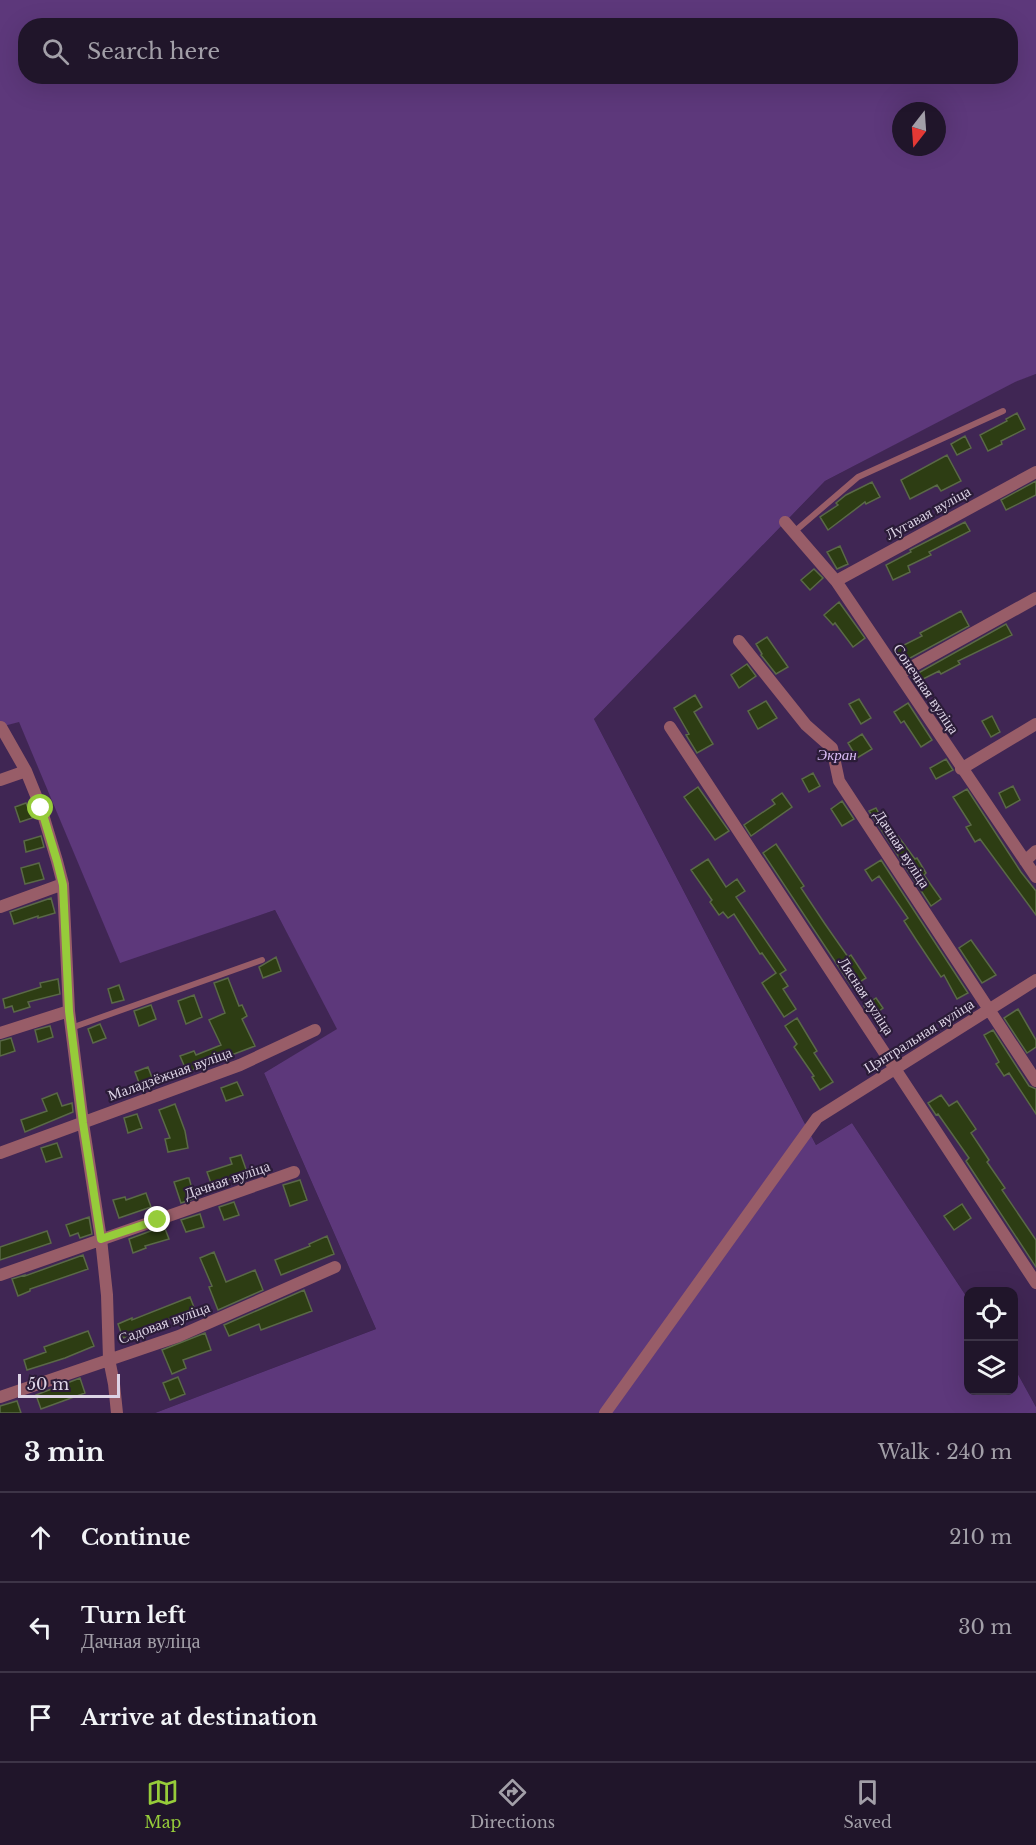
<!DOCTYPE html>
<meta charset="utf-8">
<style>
body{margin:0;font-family:"Libre Baskerville",serif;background:#2d2236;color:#f1f3f6}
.controls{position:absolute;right:18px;bottom:18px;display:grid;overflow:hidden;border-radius:12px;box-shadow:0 6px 24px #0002}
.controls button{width:54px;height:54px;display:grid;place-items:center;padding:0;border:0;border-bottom:2px solid #3d3447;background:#20152a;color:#f1f3f6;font:30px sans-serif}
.compass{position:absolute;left:892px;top:102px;width:54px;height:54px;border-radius:50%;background:#20152a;box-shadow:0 6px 24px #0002;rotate:197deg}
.scale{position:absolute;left:18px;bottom:15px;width:102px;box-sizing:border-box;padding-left:6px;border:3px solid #ddd4e6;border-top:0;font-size:16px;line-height:21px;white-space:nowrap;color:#ddd4e6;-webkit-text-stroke:4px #2b1c38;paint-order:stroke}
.stop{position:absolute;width:18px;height:18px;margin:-14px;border:4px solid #96cc3a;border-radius:50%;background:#fff}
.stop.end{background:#96cc3a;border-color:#fff;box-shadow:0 2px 6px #0008}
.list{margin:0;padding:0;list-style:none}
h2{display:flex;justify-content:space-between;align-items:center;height:78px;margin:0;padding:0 24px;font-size:26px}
h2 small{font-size:20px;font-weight:400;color:#a29fa8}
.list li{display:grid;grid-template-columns:39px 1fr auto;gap:18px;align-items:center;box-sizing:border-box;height:90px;padding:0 24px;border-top:2px solid #3d3447}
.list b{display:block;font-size:22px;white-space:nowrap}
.list p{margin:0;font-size:20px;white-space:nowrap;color:#a29fa8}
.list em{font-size:20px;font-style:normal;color:#a29fa8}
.icon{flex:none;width:33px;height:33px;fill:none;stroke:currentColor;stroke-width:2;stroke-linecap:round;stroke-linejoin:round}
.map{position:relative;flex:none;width:1036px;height:1413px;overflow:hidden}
.search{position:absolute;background:#20152a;box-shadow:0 6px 24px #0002;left:18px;right:18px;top:18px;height:66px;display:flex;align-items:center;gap:15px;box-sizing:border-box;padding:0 21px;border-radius:24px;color:#a29fa8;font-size:22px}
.sheet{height:348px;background:#20152a}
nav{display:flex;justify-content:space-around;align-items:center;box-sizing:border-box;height:84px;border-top:2px solid #3d3447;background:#20152a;font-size:16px;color:#a29fa8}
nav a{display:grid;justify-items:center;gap:3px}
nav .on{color:#96cc3a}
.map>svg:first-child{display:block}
.green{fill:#402654}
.forest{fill:#5d387b;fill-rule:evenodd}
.building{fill:#2d3d13;stroke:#5a6947;stroke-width:1.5}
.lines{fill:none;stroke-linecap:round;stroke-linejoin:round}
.lane{stroke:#985d68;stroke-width:6}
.street{stroke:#985d68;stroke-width:12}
.route{stroke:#96cc3a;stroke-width:8}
.labels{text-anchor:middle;stroke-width:4.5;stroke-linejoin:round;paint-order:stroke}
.street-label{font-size:15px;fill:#ddd4e6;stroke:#2b1c38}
.park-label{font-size:15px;font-style:italic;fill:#d9bbf5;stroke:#2b1c38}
</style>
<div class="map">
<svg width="1036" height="1413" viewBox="0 0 1036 1413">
<rect width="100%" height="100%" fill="#2b1c38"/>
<path class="green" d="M1036 374V1407L1014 1367V1292H968V1299L852 1123 816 1145 594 719 825 481 1015 381Z
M19 721 120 962 275 910 338 1029 264 1073 376 1329 155 1413H0V727Z"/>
<path class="forest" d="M0 0H1036V374L1015 382 825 481 594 719 816 1145 852 1123 968 1299V1390H1014V1367L1036 1407V1413H155L376 1329 264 1073 337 1029 275 910 120 963 19 722 0 727ZM26 26H1010V76H26ZM901 111H937V147H901Z"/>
<path class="building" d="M1017 413 1025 429 1001 441 1002 444 988 451 980 435 1007 421 1006 419Z
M965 436 971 448 957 455 951 444Z
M947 455 961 481 941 491 937 485 910 499 901 480Z
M1036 481V495L1006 510 1001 500Z
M872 482 880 497 866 504 865 502 828 530 820 517 838 505 836 503 846 495Z
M965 522 970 531 929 552 931 555 908 566 910 572 893 580 886 565 911 552 910 550Z
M840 546 848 564 837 569 827 552Z
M814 569 823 578 810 590 801 580Z
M839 602 865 638 853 647 835 623 833 625 824 615Z
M961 611 969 626 901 663 894 650 922 636 920 633Z
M1006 624 1012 635 958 661 960 664 941 674 939 671 915 683 911 677Z
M767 637 788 667 776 674 761 655 762 654 756 644Z
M747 664 756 676 739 688 731 675Z
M695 695 702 707 694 712 713 744 697 753 686 735 689 734 674 708Z
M859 699 871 718 861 724 849 704Z
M766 701 777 718 758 729 748 711Z
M908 703 932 740 921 747 904 721 901 723 894 712Z
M992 716 1000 732 991 737 982 721Z
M862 734 872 749 857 758 848 743Z
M946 759 953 770 936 779 930 768Z
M813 773 820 786 809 792 802 779Z
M1013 786 1020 800 1006 808 999 793Z
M698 787 729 831 715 840 684 797Z
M967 789 1021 872 1036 891V915L980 839 975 842 966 827 971 825 953 797Z
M782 793 792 807 751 836 744 825 775 804 772 800Z
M842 801 854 819 842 826 831 809Z
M26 803 32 818 20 822 15 807Z
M876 808 893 839 898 836 915 859 917 858 926 873 924 875 941 899 931 906 869 811Z
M41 836 44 847 26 852 24 841Z
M776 844 804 886 801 888 825 924 848 957 851 955 866 978 852 987 763 853Z
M708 859 726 887 737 879 745 891 736 897 786 970 780 974 788 986 783 989 796 1009 784 1017 762 983 776 973 762 953 760 954 734 914 728 918 723 912 719 915 710 902 712 900 691 870Z
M881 860 968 993 957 999 944 975 941 977 917 941 904 921 908 918 879 876 872 881 865 870Z
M39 863 44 879 25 884 21 868Z
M51 898 55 913 38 918V916L14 924 10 912Z
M971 940 996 975 982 983 959 948Z
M276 957 281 971 263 978 259 967Z
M228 978 239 1006 242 1005 247 1016 242 1019 255 1046 187 1072 180 1056 194 1051 196 1055 221 1045 209 1020 225 1013 214 983Z
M58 979 60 994 28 1002 30 1007 14 1012 12 1006 5 1008 3 999 41 987 40 983Z
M119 985 124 1000 112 1003 108 989Z
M194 995 202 1017 186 1024 178 1001Z
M876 998 883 1008 872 1016 864 1006Z
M151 1005 156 1019 139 1026 134 1011Z
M1018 1009 1036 1040V1047L1027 1053 1004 1018Z
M797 1018 817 1051 814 1053 833 1082 820 1090 812 1077 814 1076 794 1047 797 1044 785 1026Z
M100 1024 106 1038 93 1043 88 1029Z
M50 1026 53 1037 38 1042 35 1030Z
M993 1030 1029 1086 1036 1089V1114L1009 1073 1004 1076 996 1064 999 1062 984 1035Z
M11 1038 15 1051 0 1056V1041Z
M148 1067 154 1083 141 1088 135 1072Z
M237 1082 243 1095 226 1101 221 1088Z
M57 1093 62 1106 72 1103 73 1112 25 1132 21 1120 47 1111 42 1099Z
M941 1095 949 1106 957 1101 976 1129 971 1133 989 1160 987 1162 1005 1188 1002 1190 1036 1240V1267L966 1161 969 1158 938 1114 936 1115 928 1103Z
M175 1104 185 1131 188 1148 168 1152 165 1139 170 1138 159 1110Z
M137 1114 142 1128 128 1133 124 1118Z
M57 1143 62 1157 46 1162 41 1148Z
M241 1155 248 1175 237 1179 236 1177 212 1186 207 1172 232 1164 230 1158Z
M187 1178H189L193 1192 191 1193 193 1199 181 1203 174 1182Z
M300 1180 307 1200 290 1206 283 1185Z
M146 1193 151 1207 119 1218 113 1200 125 1197 126 1200Z
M234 1202 239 1215 224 1220 219 1207Z
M962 1204 971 1218 954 1230 944 1216Z
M200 1214 204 1227 186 1232 181 1220Z
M89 1217 92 1234 80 1238 78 1233 70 1236 66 1225Z
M164 1226 169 1239 145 1246 146 1248 133 1253 129 1239Z
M47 1231 51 1243 0 1260V1247Z
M327 1236 334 1254 281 1275 275 1260 310 1246 309 1244Z
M214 1252 226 1282 255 1270 263 1290 218 1310 209 1287 212 1286 200 1258Z
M83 1255 88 1269 30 1289V1291L18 1296 12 1279 25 1275V1276Z
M304 1290 312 1311 261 1330 259 1324 229 1336 224 1325Z
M190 1297 195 1310 164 1321 165 1323 123 1338 118 1324 132 1318V1320Z
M88 1331 94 1346 65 1358 27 1370 24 1360 46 1352 44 1347Z
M205 1333 211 1350 183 1360 186 1368 172 1374 162 1350Z
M178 1377 185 1394 170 1400 163 1383Z
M80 1378 85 1393 41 1409 36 1395Z
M17 1401 21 1413H0V1406Z"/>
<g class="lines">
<path class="lane" d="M794 532 858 477 1003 411
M71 1028 262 960"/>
<path class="street" d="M785 522 836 581 1036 877
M836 581 1036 472
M739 641 806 725 832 748 839 781 1036 1081
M899 674 1036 598
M1 727 26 771 41 808 57 861 63 884 69 1011 83 1123 101 1239 107 1295 109 1359 114 1384 117 1413
M670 727 1036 1283
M961 769 1036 724
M0 780 26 771
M1025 861 1036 851
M0 907 63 884
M0 1033 69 1011
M0 1153 240 1065 315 1030
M0 1275 294 1172
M0 1397 179 1336 335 1267
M605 1413 817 1118 1036 980"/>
</g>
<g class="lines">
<path class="route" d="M41 808 57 861 63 885 69 1011 83 1123 101 1239 158 1220"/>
</g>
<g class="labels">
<g class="street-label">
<text transform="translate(928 513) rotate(-29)" y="5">Лугавая вуліца</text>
<text transform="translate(926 689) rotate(56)" y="5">Сонечная вуліца</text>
<text transform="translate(902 849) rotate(57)" y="5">Дачная вуліца</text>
<text transform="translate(866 996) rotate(57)" y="5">Лясная вуліца</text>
<text transform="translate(919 1036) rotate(-32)" y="5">Цэнтральная вуліца</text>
<text transform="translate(170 1074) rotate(-20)" y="5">Маладзёжная вуліца</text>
<text transform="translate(227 1180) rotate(-19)" y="5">Дачная вуліца</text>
<text transform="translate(164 1323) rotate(-20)" y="5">Садовая вуліца</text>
</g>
<g class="park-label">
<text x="837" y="760">Экран</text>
</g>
</g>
</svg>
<div class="controls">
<button><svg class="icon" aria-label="locate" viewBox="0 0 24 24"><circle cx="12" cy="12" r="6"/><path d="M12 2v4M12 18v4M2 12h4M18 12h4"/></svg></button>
<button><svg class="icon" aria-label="layers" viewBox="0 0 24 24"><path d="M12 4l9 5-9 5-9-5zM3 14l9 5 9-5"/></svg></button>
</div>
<svg class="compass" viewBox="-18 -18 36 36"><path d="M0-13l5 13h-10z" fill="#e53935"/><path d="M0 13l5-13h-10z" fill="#a29fa8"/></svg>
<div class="scale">50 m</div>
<div class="stop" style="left:41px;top:808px"></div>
<div class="stop end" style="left:158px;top:1220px"></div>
<div class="search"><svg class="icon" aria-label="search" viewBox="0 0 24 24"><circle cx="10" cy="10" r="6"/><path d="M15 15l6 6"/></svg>Search here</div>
</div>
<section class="sheet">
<h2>3 min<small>Walk · 240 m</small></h2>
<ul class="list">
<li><svg class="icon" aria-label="ahead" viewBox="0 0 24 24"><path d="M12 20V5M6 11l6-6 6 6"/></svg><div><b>Continue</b></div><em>210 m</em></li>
<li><svg class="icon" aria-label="left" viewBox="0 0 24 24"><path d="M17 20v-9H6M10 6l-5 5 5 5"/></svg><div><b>Turn left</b><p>Дачная вуліца</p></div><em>30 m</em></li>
<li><svg class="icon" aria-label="arrive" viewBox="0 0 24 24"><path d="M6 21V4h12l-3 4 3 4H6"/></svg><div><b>Arrive at destination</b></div></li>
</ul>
</section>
<nav>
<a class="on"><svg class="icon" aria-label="map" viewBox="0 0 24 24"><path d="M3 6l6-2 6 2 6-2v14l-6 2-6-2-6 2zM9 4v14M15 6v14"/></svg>Map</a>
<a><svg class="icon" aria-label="directions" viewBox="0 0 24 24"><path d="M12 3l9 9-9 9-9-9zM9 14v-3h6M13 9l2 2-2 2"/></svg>Directions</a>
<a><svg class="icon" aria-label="saved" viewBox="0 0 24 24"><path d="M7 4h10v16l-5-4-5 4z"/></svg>Saved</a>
</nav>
